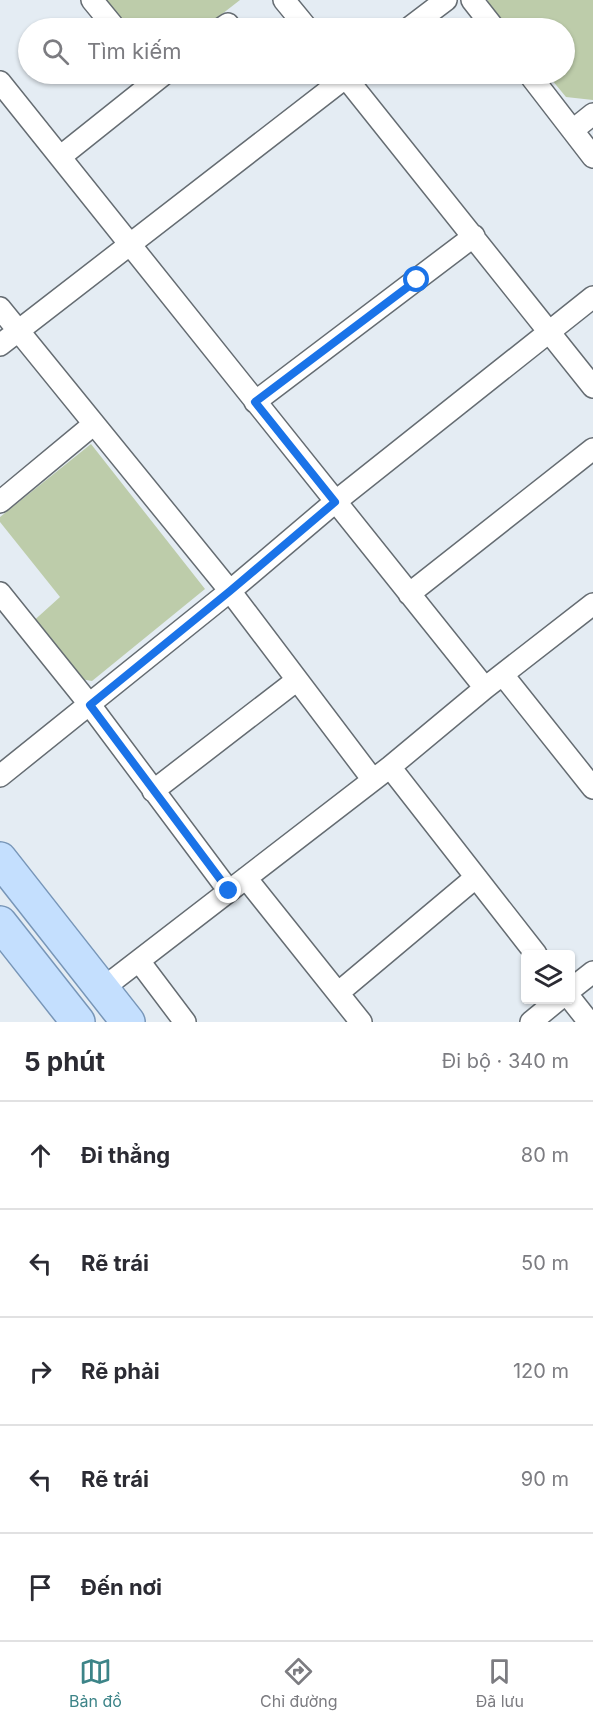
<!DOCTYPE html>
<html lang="vi">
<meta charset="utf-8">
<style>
body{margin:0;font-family:Inter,sans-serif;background:#f2f2f3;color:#2b2b33}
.controls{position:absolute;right:18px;bottom:18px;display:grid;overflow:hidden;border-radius:6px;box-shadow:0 2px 4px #0004}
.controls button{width:54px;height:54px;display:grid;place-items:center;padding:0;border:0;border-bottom:2px solid #e1e1e2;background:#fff;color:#2b2b33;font:30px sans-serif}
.stop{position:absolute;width:18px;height:18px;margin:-14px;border:4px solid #1a73e8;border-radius:50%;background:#fff}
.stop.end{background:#1a73e8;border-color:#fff;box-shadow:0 2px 6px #0008}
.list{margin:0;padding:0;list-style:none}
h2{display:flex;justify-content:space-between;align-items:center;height:78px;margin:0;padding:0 24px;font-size:26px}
h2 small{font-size:20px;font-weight:400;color:#7c7c81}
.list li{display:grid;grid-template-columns:39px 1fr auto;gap:18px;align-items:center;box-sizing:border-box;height:108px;padding:0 24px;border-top:2px solid #e1e1e2}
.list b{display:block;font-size:22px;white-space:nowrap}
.list em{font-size:20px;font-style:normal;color:#7c7c81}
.icon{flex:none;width:33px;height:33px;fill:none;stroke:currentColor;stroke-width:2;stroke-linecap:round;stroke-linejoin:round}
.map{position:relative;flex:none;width:593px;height:1022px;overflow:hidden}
.search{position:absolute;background:#fff;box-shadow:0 2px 4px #0004;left:18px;right:18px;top:18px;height:66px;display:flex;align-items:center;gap:15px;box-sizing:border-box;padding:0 21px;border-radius:33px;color:#7c7c81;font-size:22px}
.sheet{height:618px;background:#fff}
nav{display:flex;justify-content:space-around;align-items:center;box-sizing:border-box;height:84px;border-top:2px solid #e1e1e2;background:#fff;font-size:16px;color:#7c7c81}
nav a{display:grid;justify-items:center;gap:3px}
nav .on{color:#3c8488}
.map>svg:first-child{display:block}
.green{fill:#bdccaa}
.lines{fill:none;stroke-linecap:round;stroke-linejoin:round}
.minor-casing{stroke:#656c72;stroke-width:24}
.primary-casing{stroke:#7896b8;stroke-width:36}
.minor{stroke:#fff;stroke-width:21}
.primary{stroke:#c4dffe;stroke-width:33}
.route{stroke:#1a73e8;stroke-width:8}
</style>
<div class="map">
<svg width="593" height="1022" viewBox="0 0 593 1022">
<rect width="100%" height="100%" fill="#e4ecf3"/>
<path class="green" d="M102 0H240L204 28H125Z
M488 0H593V100L566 97 547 74H564V28H509L488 5Z
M91 444 205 589 92 681 75 678 29 625 60 597 0 522V517Z"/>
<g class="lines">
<defs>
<path id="minor" d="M92 0 115 28
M284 0 307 28
M472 0 494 28
M222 28 228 24
M409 28 446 0
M343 74 593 387
M529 74 593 157
M0 82 485 688
M573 130 593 114
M60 157 164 74
M0 308 230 591 373 780
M0 345 350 74
M255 402 474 236
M0 502 94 424
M0 593 90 705 229 891
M409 594 593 449
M503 675 593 788
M390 767 536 954
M0 776 230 591 335 502 593 297
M153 791 297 680
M246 878 361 1022
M139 961 185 1022
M102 989 390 767 485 688 593 604
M570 990 593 972
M338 993 475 878
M570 998 589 1022
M531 1022 559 999"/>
<path id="primary" d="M0 859 128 1022
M0 923 78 1022"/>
</defs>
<use href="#minor" class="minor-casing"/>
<use href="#primary" class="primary-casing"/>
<use href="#minor" class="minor"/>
<use href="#primary" class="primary"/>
</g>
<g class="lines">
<path class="route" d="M229 891 90 705 230 591 335 502 255 402 417 280"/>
</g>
</svg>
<div class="controls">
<button><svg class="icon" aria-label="layers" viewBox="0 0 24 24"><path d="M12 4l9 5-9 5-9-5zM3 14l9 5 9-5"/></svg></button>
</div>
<div class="stop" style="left:417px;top:280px"></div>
<div class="stop end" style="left:229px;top:891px"></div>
<div class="search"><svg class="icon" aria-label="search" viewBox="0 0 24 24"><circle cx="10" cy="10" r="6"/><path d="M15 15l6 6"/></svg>Tìm kiếm</div>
</div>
<section class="sheet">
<h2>5 phút<small>Đi bộ · 340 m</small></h2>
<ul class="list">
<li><svg class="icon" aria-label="ahead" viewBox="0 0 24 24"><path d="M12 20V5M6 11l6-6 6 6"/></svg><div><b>Đi thẳng</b></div><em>80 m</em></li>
<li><svg class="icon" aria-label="left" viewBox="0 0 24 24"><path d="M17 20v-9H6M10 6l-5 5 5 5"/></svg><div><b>Rẽ trái</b></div><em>50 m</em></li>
<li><svg class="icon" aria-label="right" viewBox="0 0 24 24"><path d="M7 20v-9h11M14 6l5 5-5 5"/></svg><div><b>Rẽ phải</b></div><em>120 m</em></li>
<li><svg class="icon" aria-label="left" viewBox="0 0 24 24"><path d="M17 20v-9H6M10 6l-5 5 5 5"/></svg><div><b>Rẽ trái</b></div><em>90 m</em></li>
<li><svg class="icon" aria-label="arrive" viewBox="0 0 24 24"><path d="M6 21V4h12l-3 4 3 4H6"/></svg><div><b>Đến nơi</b></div></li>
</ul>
</section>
<nav>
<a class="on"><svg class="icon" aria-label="map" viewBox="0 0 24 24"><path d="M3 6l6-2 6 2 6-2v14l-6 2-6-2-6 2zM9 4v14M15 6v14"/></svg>Bản đồ</a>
<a><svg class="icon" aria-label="directions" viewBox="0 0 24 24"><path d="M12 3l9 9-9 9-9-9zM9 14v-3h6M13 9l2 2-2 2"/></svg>Chỉ đường</a>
<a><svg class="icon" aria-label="saved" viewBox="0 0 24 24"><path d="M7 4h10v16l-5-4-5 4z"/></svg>Đã lưu</a>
</nav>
